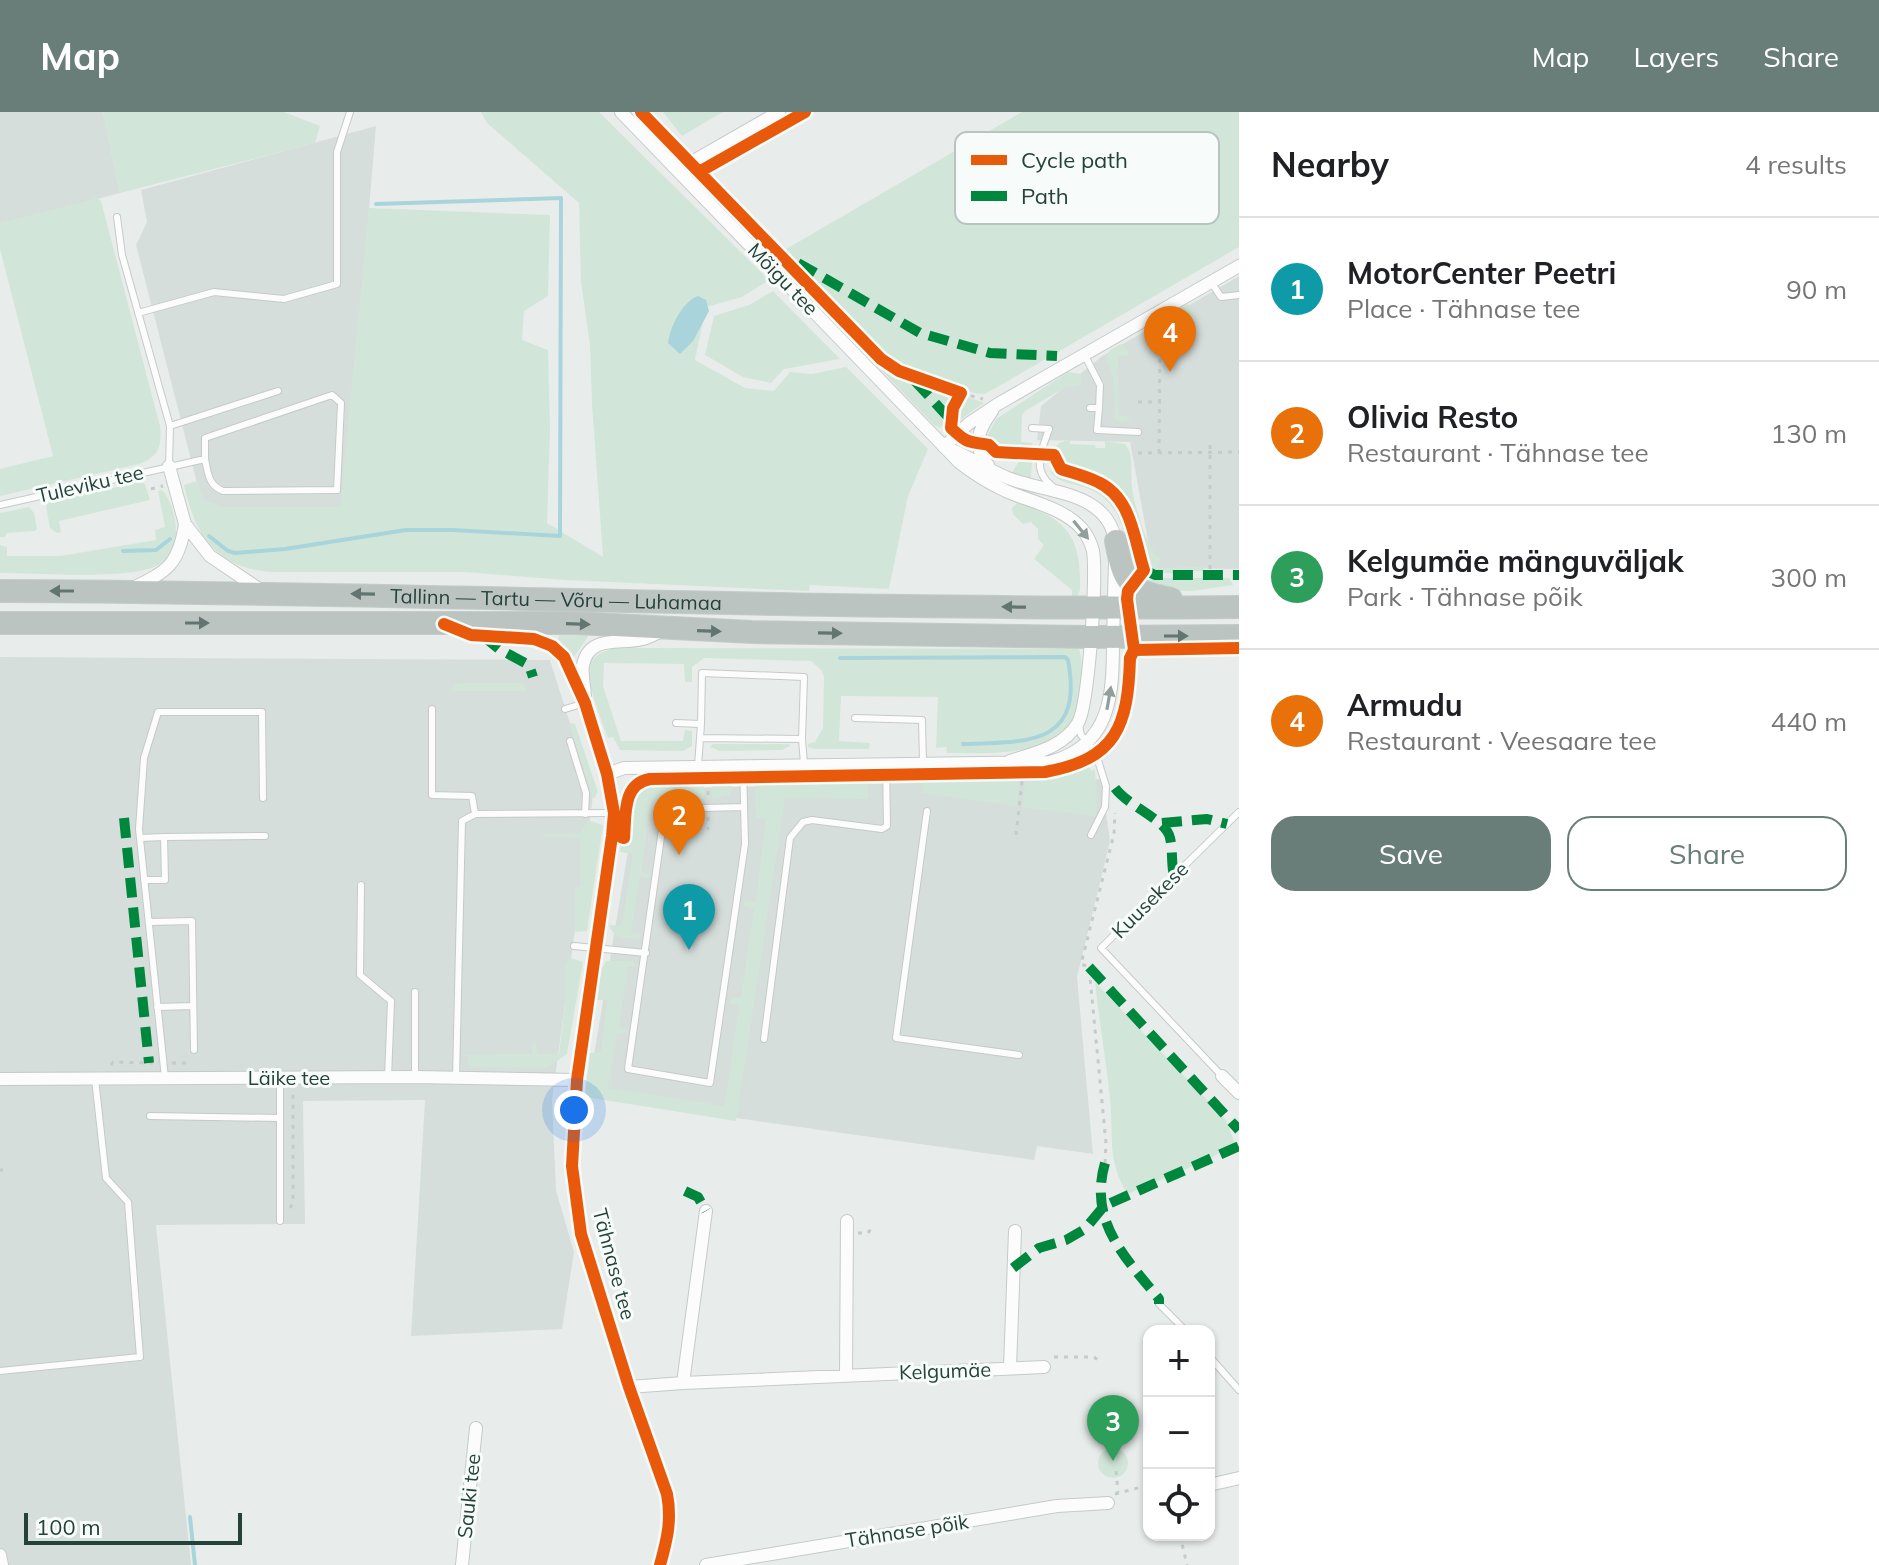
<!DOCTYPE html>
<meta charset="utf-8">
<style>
body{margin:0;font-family:Mulish,sans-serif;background:#f6f6f6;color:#202124}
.controls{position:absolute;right:24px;bottom:24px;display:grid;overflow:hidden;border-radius:16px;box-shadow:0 2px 6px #0004}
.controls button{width:72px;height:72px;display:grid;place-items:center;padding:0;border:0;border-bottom:2px solid #e0e0e0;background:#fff;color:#202124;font:40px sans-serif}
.scale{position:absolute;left:24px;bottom:20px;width:218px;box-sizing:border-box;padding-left:8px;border:4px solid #24423a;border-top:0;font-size:22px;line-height:28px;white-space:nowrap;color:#24423a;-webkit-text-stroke:6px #f7fbf9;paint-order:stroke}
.you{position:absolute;left:574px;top:998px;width:28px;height:28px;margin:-20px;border:6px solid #fff;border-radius:50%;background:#1a73e8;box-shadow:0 0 0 12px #1a73e833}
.badge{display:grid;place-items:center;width:52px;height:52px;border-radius:50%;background:#697e78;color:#fff;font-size:26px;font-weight:700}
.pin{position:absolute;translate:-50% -66px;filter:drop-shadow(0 2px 4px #0008)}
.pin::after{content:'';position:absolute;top:42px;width:28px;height:24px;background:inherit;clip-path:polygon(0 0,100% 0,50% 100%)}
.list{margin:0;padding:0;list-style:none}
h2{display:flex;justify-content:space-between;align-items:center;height:104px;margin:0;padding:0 32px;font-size:34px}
h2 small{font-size:26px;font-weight:400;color:#757577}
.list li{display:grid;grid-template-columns:52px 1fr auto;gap:24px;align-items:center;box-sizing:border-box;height:144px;padding:0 32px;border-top:2px solid #e0e0e0}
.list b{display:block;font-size:30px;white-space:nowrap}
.list p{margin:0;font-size:26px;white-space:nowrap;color:#757577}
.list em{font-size:26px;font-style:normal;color:#757577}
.actions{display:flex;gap:16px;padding:24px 32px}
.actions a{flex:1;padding:18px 0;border:2px solid #697e78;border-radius:24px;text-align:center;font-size:28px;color:#697e78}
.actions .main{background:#697e78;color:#fff}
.icon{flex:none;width:44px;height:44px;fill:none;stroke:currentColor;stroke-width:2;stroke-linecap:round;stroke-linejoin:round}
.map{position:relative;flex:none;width:1239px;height:1453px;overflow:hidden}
header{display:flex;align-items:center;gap:48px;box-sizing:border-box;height:112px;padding:0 40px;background:#697e78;color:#fff}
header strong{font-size:38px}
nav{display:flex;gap:44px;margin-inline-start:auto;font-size:28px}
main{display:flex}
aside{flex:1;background:#fff}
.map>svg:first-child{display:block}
.built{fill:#d6dedb}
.green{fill:#d1e6d8}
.water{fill:#a9d4db}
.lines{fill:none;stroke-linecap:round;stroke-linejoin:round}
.stream{stroke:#a9d4db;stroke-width:4}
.lane-casing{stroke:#c5cac8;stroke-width:8}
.street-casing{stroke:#c5cac8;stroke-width:14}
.highway-casing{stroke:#c3ccc9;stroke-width:24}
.path{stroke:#c3ccca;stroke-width:3;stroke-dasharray:4 6;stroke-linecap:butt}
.lane{stroke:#fcfcfc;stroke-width:6}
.street{stroke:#fcfcfc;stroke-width:12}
.highway{stroke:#bcc4c2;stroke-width:22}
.quiet{stroke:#00873e;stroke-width:10;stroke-dasharray:20 10;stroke-linecap:butt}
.cycleway-casing{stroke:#f7fbf9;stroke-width:17}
.cycleway{stroke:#e8590c;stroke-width:12}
.oneway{fill:#909f9b}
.oneway2{fill:#617670}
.labels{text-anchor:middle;stroke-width:6;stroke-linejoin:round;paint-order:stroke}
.street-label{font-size:20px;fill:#24423a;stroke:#f7fbf9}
.key{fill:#f7fbf9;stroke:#b8c4c0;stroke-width:2}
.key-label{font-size:22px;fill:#24423a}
</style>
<header>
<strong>Map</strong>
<nav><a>Map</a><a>Layers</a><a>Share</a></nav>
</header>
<main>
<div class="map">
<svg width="1239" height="1453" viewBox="0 0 1239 1453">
<rect width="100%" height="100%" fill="#e8edeb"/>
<path class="built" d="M0 0H103L120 81 0 113Z
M376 14 344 397 205 402 136 133 147 110 141 78Z
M1239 164V457L1153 456 1130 330 1037 328 1041 294 1101 245Z
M0 545 550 548 593 684 552 988 556 1078 574 1140 562 1217 411 1224 425 988 303 989 305 1112 156 1113 191 1453H0Z
M1101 667 1110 729 1077 865 1093 1042 1037 1034 1034 1048 587 985 637 685 647 677Z"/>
<path class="green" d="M103 0H284L320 14 315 31 120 81Z
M481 0H599L769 168 742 185 706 195 695 248 745 276 774 279 790 260 812 262 846 255 928 337 908 384 889 477 810 473 809 479 565 468 464 460H270C215 455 195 423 184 373L197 369 204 388 223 395H340L369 96 550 103 548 184 524 199 522 228 548 238 550 317 547 411 603 445 592 292 590 233 581 170 579 91 487 11Z
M663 0H723L682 24Z
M1022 0H1239V135L994 277 984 282 974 281 910 260 879 242 781 140Z
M697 63 879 250 900 262 953 281 955 285 947 299V316L935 314 701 71Z
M98 86 101 89 160 314C162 334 159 345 139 352L0 384V357L53 344 0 137V111Z
M773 179 840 247 784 257 771 271 743 265 705 243 714 204 749 193Z
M1188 192 1194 199 1195 227 1163 225V206Z
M1121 232 1129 240 1127 243 1118 244 1119 304H1127L1130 308 1119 310 1115 306 1113 262 1106 248 1110 238Z
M1068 260 1081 262V273L1064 276 1025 299 1022 303 1021 330 1032 331 1034 337H997L993 329 985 328 996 307Z
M968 285 984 291 954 312 958 293 963 286Z
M1065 329H1070V332L1095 333 1096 336H1105V329L1125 332C1135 344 1130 360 1132 375 1134 392 1147 437 1160 447L1159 456 1204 455V459C1190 459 1166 464 1154 458 1136 450 1140 402 1118 380 1102 365 1081 363 1062 354L1059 339 1053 338 1059 331Z
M1021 346 1032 347 1031 367 1011 362Z
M1050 359C1107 375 1126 380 1133 443 1134 452 1137 457 1133 467 1127 431 1125 389 1084 375 1071 371 1058 371 1050 359Z
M139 370 145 372 150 388 59 409 61 420 57 421 50 416 46 394 48 391Z
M162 378C171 387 176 406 176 419 177 434 170 447 156 454 129 468 34 461 0 461V433L7 435V444H60L156 428 155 418 165 415 158 379Z
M1018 390C1061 407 1079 418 1080 466 1080 476 1082 482 1072 487V478L1034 447 1044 433 1038 427V417L1031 410 1023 412 1013 402 1012 396Z
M29 395 34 401 37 417 35 419 7 421 5 425H0V401Z
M1159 466H1229L1233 473 1192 479H1161L1143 469Z
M560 522 586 523 588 525 574 545 558 527Z
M616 536 1079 537C1083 547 1081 562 1081 574 1079 648 1000 641 947 641L946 635 936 636 938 585 841 584 839 629 870 631 869 637H815L808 635V632L815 630 823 616 824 565 822 559 811 549 704 546 692 555V570H685L684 552 604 551 603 574 621 629H683L685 618 692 619V634L683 639 620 638 613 625 608 626C602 609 581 562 593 547 598 541 609 538 616 536Z
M463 571H518L524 573 526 579H451L455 572Z
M570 611 575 612 598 680 594 687Z
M713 632H789L790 634 782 638 720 639 710 635Z
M1088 653 1091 659 1095 657 1097 700 1095 704 1022 695 1026 665 1055 663Z
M1020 666 1017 694 921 681 924 668Z
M868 668V687L785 686 736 1009 585 985 590 941 601 940 607 888H597L601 858 606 849H632L637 855 628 854 619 915 626 917 628 920 617 922 608 976 725 994 739 894 730 891 731 887 741 885 754 797 745 794 744 791 745 789 756 790 766 707 756 705 755 670Z
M732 670V678L729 683 712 686V671Z
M650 671H704V686L651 688 641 759 650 763 648 766 640 765 631 821 641 823 640 825 638 827C624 825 614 827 609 813L622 814 633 742 620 740 621 730H627L631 686 634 679Z
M588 708 603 713 588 812 587 819 575 820V775H580V726L543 725V722L581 721Z
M570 846 583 850 567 942 547 956 469 955 467 943 532 942V932H536L537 942H559L565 893V853Z
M1095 870 1226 1008 1235 1032 1209 1047 1128 1082C1106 1048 1114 1024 1110 987 1106 948 1099 909 1095 870Z
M1098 1351a15 15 0 1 1 30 0a15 15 0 1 1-30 0Z"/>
<path class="water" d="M698 184 706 188 709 199 693 229 680 242 668 231C670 215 682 190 698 184Z"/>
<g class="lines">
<path class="stream" d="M209 424 228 439 235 441 285 437 406 418H453L560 424 561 86 376 92
M123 439 156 438 170 427
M840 546 1065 545 1068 548C1084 634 1028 630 963 632
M190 1405 195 1453"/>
<defs>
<path id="lane" d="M117 105 122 143 170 314 169 354
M1211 170 1221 185 1239 183
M138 201 214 180 284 187 337 172V40L350 0
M1084 242 1100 273 1099 296H1090
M1099 296 1097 318 1138 320
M170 314 278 279
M1032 316 1049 317C1042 338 1031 358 1052 374
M0 393 205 347C208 361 208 373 223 379L337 378 341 291 332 283 205 326V347
M432 597V683L472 684 475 702
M565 597 585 591
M855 606 922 608 923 651
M676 611 701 612 698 654
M701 612 702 561 804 565 802 627 804 652
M1079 613 1081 623 1096 642 1106 674 1105 695 1091 723
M700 626 802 627
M570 629 586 681 585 702
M743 653 745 732 710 971 628 957 665 697 744 695
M927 699 896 926 1019 943
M164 725 265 724
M140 726 164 725 165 768H144
M361 773 360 863 391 889 388 966
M149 810 192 809 194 938
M574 834 646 841
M415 880V965
M157 895 193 894
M764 927 790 726 803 710 812 708 882 717 887 714 886 652
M1221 963 1101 836 1239 700
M165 966 139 717 144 646 158 600H262L263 686
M280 966V1109
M456 966 462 709 475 702 614 701
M150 1004 279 1006
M1159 1192 1186 1219
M1209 1244 1239 1278
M0 1259 140 1245 128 1090 106 1066 95 967"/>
<path id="street" d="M621 0 959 350C974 362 989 371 1006 379 1031 390 1064 396 1082 417 1088 424 1091 431 1093 439 1097 464 1089 591 1078 611 1064 635 1035 641 1010 649
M679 60 690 51 779 0
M944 335 968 312 998 292 1239 154
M947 336C969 344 987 358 1008 366 1048 382 1110 378 1116 433
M988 353C972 334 978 318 992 299
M169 354 185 412 210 444 262 479
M133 476C168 459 179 452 185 412
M454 516 471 523 534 527 552 534 564 545 585 591 607 662 614 701 612 724 577 968 572 1054 581 1122 629 1275 667 1382C672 1408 667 1428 660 1453
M585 591C586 578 581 565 583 553 589 522 621 533 642 527 648 526 654 522 660 520
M607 662 624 656 1050 650C1113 633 1113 580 1113 525 1114 501 1114 476 1115 451
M1222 964 1239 981
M0 967 415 965 577 968
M1010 1256 1015 1119
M846 1263 847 1109
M683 1271 706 1099
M629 1275 683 1271 1044 1255
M1209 1373 1239 1366
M0 1443 2 1453
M462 1453 476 1316
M706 1453 1057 1394 1108 1391"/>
<g id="highway">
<path d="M1116 429C1124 472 1128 478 1171 487"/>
<path id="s1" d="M0 479C413 480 826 499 1239 495"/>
<path d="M0 511H576L752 520 1090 525 1239 524"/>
</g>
</defs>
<use href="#lane" class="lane-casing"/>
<use href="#street" class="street-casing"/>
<use href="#highway" class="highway-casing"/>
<path class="path" d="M961 281 983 287
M1138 290H1161
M1210 333V463
M1138 341 1239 340
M1159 341 1160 216
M151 377 163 374
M708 669V686
M708 705V718
M1016 723 1023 661
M172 951H189
M111 953 113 950 153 951
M1105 1051 1106 1031 1089 855 1081 852 1114 722 1115 701
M0 1058H3
M290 1096 293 1091V977
M858 1121H868L873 1114
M1054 1245H1094L1099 1249
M1116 1359 1118 1380
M1115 1382 1149 1373
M1180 1423 1187 1453"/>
<use href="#lane" class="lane"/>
<use href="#street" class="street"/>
<use href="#highway" class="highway"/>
<path class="quiet" d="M798 151 920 221 990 241 1057 244
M915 269 950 307
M1144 458 1155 463H1239
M483 524 499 537 529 553 533 565
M1115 676C1129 695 1167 708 1170 726 1173 738 1171 751 1174 764
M124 706 149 951
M1162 711 1207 707 1227 712
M1089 855 1239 1018
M1105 1051C1088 1110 1126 1146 1159 1187V1192
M685 1079 698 1085 706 1099
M1013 1156 1039 1136 1066 1128 1085 1117 1104 1094 1239 1034"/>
<defs>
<path id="cycleway" d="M641 0 699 60 805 0
M444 512 471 523 534 527 552 534 564 545 585 591 607 662 614 701 612 724 577 968 572 1054 581 1122 629 1275 667 1382C672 1408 667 1428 660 1453
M1134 538 1239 536
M621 725 624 726C626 703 622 672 650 667L1045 660C1117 647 1128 614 1130 546L1134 538 1127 487 1128 479 1144 458C1134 427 1132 386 1098 370 1086 364 1073 361 1061 357L1054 343 996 340 989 333C967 329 968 332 951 316L953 296 961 281 899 259 881 247 699 60"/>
</defs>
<use href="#cycleway" class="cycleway-casing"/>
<use href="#cycleway" class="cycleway"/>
</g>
<defs><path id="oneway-solid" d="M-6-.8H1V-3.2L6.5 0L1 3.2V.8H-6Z" transform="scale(2)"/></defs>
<g class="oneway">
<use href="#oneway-solid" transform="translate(1081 418) rotate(51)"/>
<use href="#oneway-solid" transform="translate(1109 586) rotate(-80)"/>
</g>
<g class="oneway2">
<use href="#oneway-solid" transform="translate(62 479) rotate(-180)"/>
<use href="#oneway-solid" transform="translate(363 482) rotate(-179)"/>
<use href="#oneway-solid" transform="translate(1014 495) rotate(-179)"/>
<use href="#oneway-solid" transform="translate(197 511)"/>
<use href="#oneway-solid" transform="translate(578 512) rotate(2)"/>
<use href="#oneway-solid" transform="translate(709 519) rotate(2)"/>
<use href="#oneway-solid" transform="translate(830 521) rotate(1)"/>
<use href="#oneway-solid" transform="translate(1176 524)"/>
</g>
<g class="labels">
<g class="street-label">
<text transform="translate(783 167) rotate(46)" y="7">Mõigu tee</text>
<text transform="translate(90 372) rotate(-13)" y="7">Tuleviku tee</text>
<text dy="7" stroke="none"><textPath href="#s1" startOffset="556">Tallinn — Tartu — Võru — Luhamaa</textPath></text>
<text transform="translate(1150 788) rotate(-45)" y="7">Kuusekese</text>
<text x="289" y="973">Läike tee</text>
<text transform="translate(614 1152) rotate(75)" y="7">Tähnase tee</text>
<text transform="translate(945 1259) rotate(-2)" y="7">Kelgumäe</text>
<text transform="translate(469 1384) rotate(-84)" y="7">Sauki tee</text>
<text transform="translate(907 1419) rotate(-9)" y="7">Tähnase põik</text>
</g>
</g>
<rect x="955" y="20" width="264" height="92" rx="12" class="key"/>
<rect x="971" y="43" width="36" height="10" fill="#e8590c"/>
<rect x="971" y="79" width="36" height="10" fill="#00873e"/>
<g class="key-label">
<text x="1021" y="56">Cycle path</text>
<text x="1021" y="92">Path</text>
</g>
</svg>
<div class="controls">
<button>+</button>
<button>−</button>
<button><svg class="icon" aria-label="locate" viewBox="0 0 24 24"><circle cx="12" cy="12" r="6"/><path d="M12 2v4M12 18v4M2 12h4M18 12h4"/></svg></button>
</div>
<div class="scale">100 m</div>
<div class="you"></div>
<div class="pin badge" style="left:689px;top:838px;background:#0f9aa8">1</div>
<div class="pin badge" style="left:679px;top:743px;background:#e8710a">2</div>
<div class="pin badge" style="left:1113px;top:1349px;background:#2e9e5b">3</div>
<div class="pin badge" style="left:1170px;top:260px;background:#e8710a">4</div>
</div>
<aside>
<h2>Nearby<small>4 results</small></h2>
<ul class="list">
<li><span class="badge" style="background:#0f9aa8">1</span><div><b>MotorCenter Peetri</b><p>Place · Tähnase tee</p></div><em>90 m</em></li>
<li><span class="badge" style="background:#e8710a">2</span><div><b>Olivia Resto</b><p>Restaurant · Tähnase tee</p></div><em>130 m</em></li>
<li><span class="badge" style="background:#2e9e5b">3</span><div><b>Kelgumäe mänguväljak</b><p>Park · Tähnase põik</p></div><em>300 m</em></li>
<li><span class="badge" style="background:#e8710a">4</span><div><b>Armudu</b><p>Restaurant · Veesaare tee</p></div><em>440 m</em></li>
</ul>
<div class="actions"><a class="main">Save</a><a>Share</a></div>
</aside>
</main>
